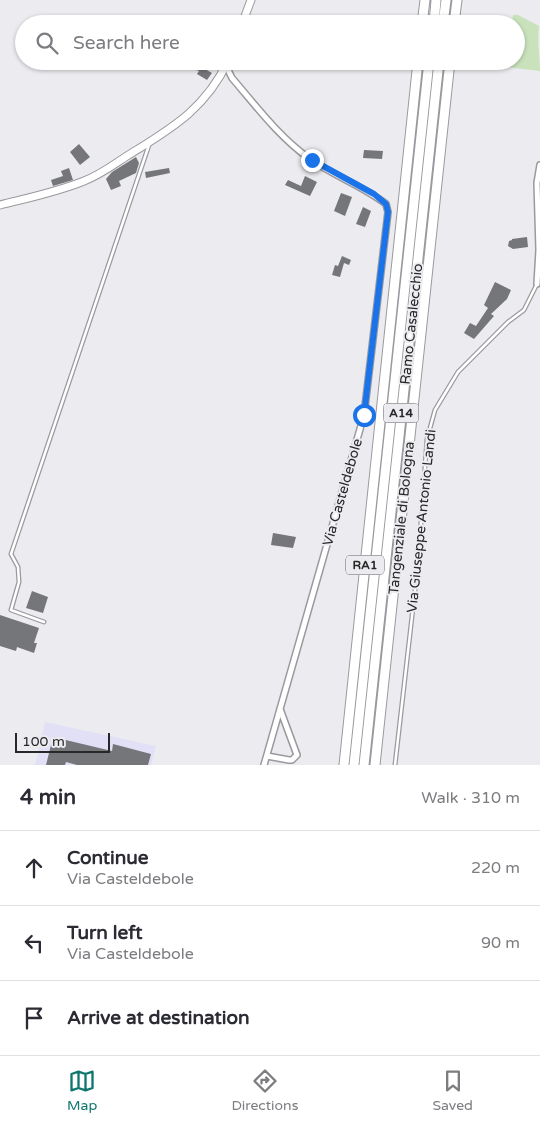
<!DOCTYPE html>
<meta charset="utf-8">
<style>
body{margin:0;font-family:"Varela Round",sans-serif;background:#f7f7f7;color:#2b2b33}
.scale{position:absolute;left:15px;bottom:12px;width:95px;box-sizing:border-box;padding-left:5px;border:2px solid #272728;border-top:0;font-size:14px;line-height:18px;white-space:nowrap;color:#272728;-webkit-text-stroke:4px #ececf0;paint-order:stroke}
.stop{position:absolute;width:15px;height:15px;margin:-11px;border:4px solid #1a73e8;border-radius:50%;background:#fff}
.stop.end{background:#1a73e8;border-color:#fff;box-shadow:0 1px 5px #0008}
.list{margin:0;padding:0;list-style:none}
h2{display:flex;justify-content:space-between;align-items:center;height:65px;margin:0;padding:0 20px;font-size:21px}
h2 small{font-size:16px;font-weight:400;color:#7c7c81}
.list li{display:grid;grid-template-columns:32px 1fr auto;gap:15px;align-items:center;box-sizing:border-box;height:75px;padding:0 20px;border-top:1px solid #e1e1e2}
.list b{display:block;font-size:19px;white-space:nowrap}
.list p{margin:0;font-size:16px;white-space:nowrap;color:#7c7c81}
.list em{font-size:16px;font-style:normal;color:#7c7c81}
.icon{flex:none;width:28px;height:28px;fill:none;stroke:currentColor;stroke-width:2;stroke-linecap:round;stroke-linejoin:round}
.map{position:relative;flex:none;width:540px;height:765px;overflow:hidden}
.search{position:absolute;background:#fff;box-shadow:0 1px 4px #0004;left:15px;right:15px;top:15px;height:55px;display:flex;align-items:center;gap:12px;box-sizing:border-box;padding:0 18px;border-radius:28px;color:#7c7c81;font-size:19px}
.sheet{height:290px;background:#fff}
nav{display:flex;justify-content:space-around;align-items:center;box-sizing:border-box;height:70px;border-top:1px solid #e1e1e2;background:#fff;font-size:14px;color:#7c7c81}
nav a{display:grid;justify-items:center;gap:2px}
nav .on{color:#0f766e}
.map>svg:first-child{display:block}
.medical{fill:#e2e0f6}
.green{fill:#c9e2bc}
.building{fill:#757679}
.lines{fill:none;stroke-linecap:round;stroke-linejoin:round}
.lane-casing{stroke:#9a9a9e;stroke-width:5}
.street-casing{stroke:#9a9a9e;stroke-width:8}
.secondary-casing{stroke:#9a9a9e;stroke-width:9}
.highway-casing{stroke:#9a9a9e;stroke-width:11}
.lane{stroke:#fff;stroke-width:2.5}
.street{stroke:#fff;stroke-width:5}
.secondary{stroke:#fff;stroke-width:7}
.highway{stroke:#fff;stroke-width:9}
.route{stroke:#1a73e8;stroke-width:6}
.labels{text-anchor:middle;stroke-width:4;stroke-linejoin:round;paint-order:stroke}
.shield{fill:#ececf0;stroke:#626264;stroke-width:1}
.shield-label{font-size:12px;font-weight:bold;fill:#272728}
.street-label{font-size:14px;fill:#272728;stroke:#ececf0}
</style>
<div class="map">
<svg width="540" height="765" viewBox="0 0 540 765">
<rect width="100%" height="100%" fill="#ececf0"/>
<path class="medical" d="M45 722 156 746 151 765H35Z"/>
<path class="green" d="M513 15H518L539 26C537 42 540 55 540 71L506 67 507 61H516V24H512Z"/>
<path class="building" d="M196 64 212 73 207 80 197 74 199 71 194 69Z
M79 144 90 157 80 165 70 152Z
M364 150 383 151 382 159 363 158Z
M136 157 139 163 136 173 119 181 121 186 111 190 106 179 112 172Z
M69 168 73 180 53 186 51 180 63 176 61 171Z
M169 168 170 173 146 178 145 172Z
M305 176 317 182 310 196 285 185 288 180 301 186Z
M341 193 352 197 345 216 334 211Z
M363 207 371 211 365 227 356 224Z
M527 237 528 247 513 249 508 246 509 241 512 240V239Z
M342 256 351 260 349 265 344 263 340 277 332 275 335 265 338 266Z
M495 282 511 290 507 299 491 314 494 316 474 339 464 333 470 323 476 326 488 308 484 305Z
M273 533 296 537 293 548 271 545Z
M32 591 48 597 43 613 26 608Z
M0 615 39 628 34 643H37L34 653 17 647 16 651 0 646Z
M53 737 112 751 113 744 151 754 148 765H77L66 762 65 765H46Z"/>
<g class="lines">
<defs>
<path id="lane" d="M44 622 11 610 19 582 18 567 11 554 149 145
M395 765 418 564 427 439 435 410 458 372 508 322 524 310 537 284"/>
<path id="street" d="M227 63 229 72 232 78C256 106 279 137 310 159 334 176 363 186 386 204L388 212 364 415 264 765
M537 284 539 250 537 183 540 165
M267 756 289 760H292L297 755 280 709"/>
<path id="secondary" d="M242 24 251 0
M0 205C28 198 57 192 84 181 100 175 113 165 127 156 170 129 205 110 228 61"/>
<path id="highway" d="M422 24 425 0
M434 24 436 0
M443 24 446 0
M454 24 457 0
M344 765 418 61
M354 765 429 61
M364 765 439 61
M375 765 450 61"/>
</defs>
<use href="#lane" class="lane-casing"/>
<use href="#street" class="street-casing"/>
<use href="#secondary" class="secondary-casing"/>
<use href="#highway" class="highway-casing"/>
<use href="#lane" class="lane"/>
<use href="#street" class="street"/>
<use href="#secondary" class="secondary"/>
<use href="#highway" class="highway"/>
</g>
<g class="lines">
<path class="route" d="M312 160 374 194 386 204 388 212 364 415"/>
</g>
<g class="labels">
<g class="shield">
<rect x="383.5" y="403.5" width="35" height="19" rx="4"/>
<rect x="346" y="555.5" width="38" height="19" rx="4"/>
</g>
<g class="shield-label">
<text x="401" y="417">A14</text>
<text x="365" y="569">RA1</text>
</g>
<g class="street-label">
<text transform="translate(411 324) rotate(-84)" y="5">Ramo Casalecchio</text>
<text transform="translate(342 492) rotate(-74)" y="5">Via Casteldebole</text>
<text transform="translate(401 518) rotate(-84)" y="5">Tangenziale di Bologna</text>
<text transform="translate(421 521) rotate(-84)" y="5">Via Giuseppe Antonio Landi</text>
</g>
</g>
</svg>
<div class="scale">100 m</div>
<div class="stop" style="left:364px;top:415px"></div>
<div class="stop end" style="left:312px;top:160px"></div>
<div class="search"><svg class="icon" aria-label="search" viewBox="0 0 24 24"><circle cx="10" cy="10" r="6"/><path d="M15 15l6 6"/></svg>Search here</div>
</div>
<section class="sheet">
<h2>4 min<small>Walk · 310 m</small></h2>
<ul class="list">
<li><svg class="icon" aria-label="ahead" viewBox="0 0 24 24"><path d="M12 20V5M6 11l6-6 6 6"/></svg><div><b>Continue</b><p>Via Casteldebole</p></div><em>220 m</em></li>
<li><svg class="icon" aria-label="left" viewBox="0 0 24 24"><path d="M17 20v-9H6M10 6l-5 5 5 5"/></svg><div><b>Turn left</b><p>Via Casteldebole</p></div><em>90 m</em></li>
<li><svg class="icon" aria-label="arrive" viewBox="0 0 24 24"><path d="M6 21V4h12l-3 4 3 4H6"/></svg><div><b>Arrive at destination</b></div></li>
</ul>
</section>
<nav>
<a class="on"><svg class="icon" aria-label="map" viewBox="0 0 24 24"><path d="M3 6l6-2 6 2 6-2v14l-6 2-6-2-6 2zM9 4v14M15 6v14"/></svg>Map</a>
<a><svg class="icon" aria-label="directions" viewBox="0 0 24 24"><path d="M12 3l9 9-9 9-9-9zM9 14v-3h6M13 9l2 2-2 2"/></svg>Directions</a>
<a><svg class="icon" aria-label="saved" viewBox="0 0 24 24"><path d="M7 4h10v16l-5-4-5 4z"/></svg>Saved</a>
</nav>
